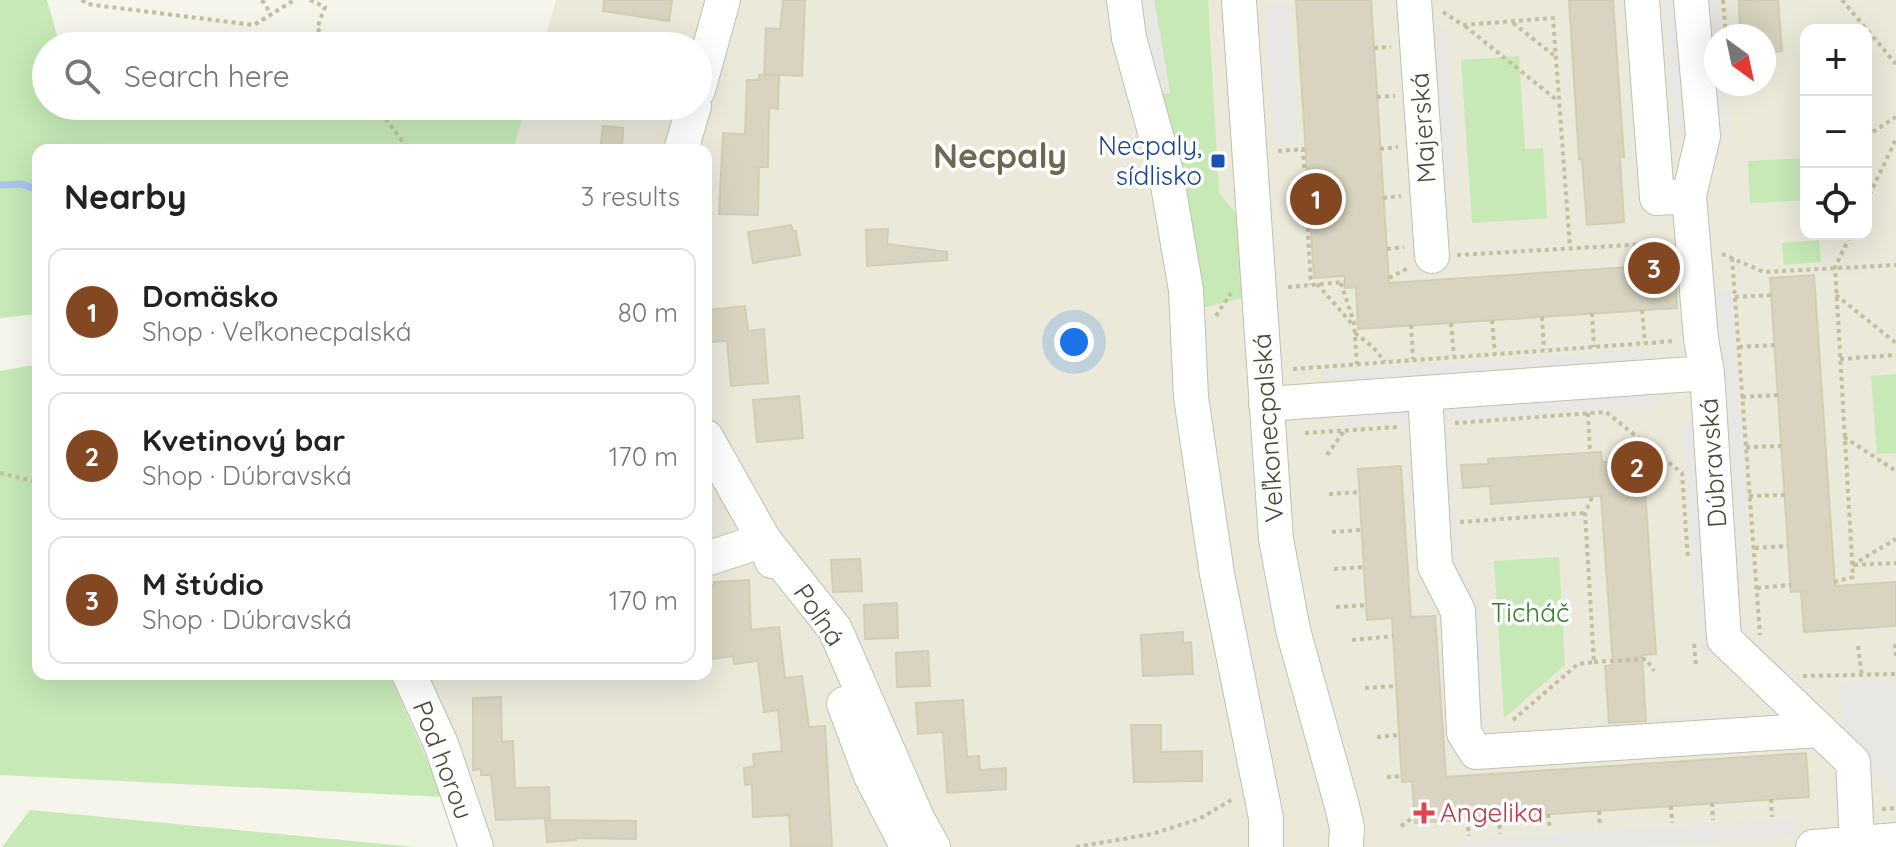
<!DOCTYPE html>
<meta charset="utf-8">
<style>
body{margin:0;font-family:Quicksand,sans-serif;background:#f2f2f2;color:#222}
.controls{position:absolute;right:24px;top:24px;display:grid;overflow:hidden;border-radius:16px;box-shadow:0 8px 32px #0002}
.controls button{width:72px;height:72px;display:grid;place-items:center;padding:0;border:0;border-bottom:2px solid #e0e0e0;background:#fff;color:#222;font:40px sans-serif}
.compass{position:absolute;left:1704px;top:24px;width:72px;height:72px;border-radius:50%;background:#fff;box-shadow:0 8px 32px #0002;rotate:147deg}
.you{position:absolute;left:1074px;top:342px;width:28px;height:28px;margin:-20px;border:6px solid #fff;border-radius:50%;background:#1a73e8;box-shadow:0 0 0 12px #1a73e833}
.badge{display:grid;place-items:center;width:52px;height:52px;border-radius:50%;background:#834721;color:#fff;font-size:26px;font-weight:700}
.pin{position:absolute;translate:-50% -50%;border:4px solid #fff;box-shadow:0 2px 8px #0006}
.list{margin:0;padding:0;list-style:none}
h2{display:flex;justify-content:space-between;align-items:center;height:104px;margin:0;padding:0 32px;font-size:34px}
h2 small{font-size:26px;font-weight:400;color:#767676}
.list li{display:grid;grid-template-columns:52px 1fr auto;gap:24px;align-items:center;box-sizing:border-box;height:128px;margin:0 16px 16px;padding:0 16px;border:2px solid #e0e0e0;border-radius:16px}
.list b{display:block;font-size:30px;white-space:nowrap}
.list p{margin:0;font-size:26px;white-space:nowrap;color:#767676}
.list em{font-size:26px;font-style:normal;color:#767676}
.icon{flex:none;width:44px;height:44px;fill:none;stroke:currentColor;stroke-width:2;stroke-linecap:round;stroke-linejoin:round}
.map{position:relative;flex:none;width:1896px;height:847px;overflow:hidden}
.search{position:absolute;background:#fff;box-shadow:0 8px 32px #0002;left:32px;top:32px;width:680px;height:88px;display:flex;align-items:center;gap:20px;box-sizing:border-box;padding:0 28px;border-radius:44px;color:#767676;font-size:30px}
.panel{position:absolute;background:#fff;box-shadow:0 8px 32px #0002;left:32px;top:144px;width:680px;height:536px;border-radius:16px}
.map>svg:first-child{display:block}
.residential{fill:#eae9da;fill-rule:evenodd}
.green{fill:#c6e9b6}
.parking{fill:#e8e7e3}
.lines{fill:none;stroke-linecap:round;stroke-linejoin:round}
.stream{stroke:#aac3f1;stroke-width:7}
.building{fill:#d8d4c1;stroke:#d2ceb4;stroke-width:2}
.minor-casing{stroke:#c2c0ae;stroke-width:36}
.path{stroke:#c3bf9f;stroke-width:4;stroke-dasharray:4 4;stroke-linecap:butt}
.minor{stroke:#fff;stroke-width:34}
.transit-dot{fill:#1a4fb4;stroke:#fff;stroke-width:3}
.health-dot{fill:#e0444e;stroke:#fff;stroke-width:3}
.labels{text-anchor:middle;stroke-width:7;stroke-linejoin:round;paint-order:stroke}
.street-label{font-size:26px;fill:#4b4839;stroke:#fff}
.transit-label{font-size:26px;fill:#164399;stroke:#fff;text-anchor:end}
.park-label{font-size:26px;fill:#377e2b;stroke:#fff}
.health-label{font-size:26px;fill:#be3a42;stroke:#fff;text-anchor:start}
.district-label{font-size:34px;font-weight:bold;fill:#6d6950;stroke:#fff}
</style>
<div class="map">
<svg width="1896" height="847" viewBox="0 0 1896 847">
<rect width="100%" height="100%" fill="#f6f5ec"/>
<path class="residential" d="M556 0H1896V847H465L389 674H706V150H513L526 106H698V46H543ZM1806 30H1866V234H1806ZM1716 36H1764V84H1716Z"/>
<path class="green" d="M0 0H47L60 46H46V106H526L513 150H38V314L0 318Z
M1154 0H1208L1219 193 1237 215 1246 297 1198 309 1156 95 1170 92Z
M1519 56 1525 149 1543 148 1547 218 1472 223 1461 60Z
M1806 158V200L1750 203 1748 161Z
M1819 240 1821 262 1784 265 1782 243Z
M38 328V674H389L443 797 0 775V371L34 365Z
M1896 374V453L1877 454 1871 376Z
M1559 557 1565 665 1504 718 1494 561Z
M30 810 415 847H2Z"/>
<path class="parking" d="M1140 0H1154L1170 93 1156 95Z
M1663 0H1681L1692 137 1674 139Z
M1701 0H1719L1722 36H1716V84H1726L1730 135 1711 136Z
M1288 3 1298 143 1275 145 1264 5Z
M1446 29 1456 177 1437 178 1428 30Z
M1732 291 1751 583 1733 584 1714 292Z
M1648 349 1650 367 1325 389 1324 371Z
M1661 388 1662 406 1433 421 1432 404Z
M1417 405 1418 422 1342 427 1341 410Z
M1699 422 1716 653 1699 654 1682 423Z
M1451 437 1459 562 1480 606 1488 726 1472 727 1443 562 1435 439Z
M1896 679V792L1889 793 1886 775 1845 778 1839 683Z
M1756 712 1757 729 1599 739 1598 722Z
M1797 819 1798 837 1633 847H1465L1464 840Z"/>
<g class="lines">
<path class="stream" d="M0 185 21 184 38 190"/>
</g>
<path class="building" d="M604 0H672L669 21 603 11Z
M783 0H805L802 76 764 74 766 28 780 29Z
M1296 0H1371L1389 283 1675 264 1677 308 1358 329 1356 287 1345 288V276L1314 278Z
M1569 0H1613L1624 157H1620L1624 222 1587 225 1582 159H1579Z
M1739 0H1778L1782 51 1764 53V36H1740Z
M759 75 779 76 778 109 769 108 768 167H759L758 215 719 214 723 133 745 134 747 80H759Z
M603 126 623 128 622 150H600Z
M791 225 793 231H796L800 255 753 263 748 232Z
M888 229 887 244 947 252V260L867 266 866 230Z
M1814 275 1835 586 1896 582V626L1804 632 1801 591 1791 592 1770 278Z
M745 306 748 331 764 329 768 383 731 386 727 341 711 342 707 310Z
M799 396 803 438 757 442 753 400Z
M1601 452 1602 462 1643 460 1656 654 1642 655 1646 721 1609 723 1605 666 1613 665 1601 496 1491 504 1490 486 1463 488 1461 465 1488 464V459Z
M1401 466 1411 617 1435 616 1446 777 1806 753 1809 797 1415 823 1412 781 1402 782 1392 618 1367 620 1358 469Z
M860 559 862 591 833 592 831 560Z
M749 580 751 630 779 627 785 678 802 676 809 727 825 726 832 847H791L789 815 753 817 752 784 745 785 744 768 754 766 753 754 782 751 778 710 764 712 758 661 734 664 733 656 706 660V585H714V582Z
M897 603 898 638 865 639 864 605Z
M1183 632V643L1191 642 1193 674 1143 676 1141 635Z
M928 651 930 686 897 687 896 653Z
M501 697 502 742 513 741 515 788 549 787 550 818 496 820 491 775H481V769L473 770V698Z
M963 700 967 757 979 756 980 770 1006 768V789L947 793 943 732 918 734 916 703Z
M1131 725H1161V752L1202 751V781L1134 782Z
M545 820 636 821V839L576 838V840L547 842Z"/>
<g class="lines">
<defs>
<path id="minor" d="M1124 0 1129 38 1165 168 1186 290 1191 397 1217 574 1266 818V847
M1239 0 1276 539 1293 630 1342 806 1347 828 1346 847
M1414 0 1432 256
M1642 0 1657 198 1689 196
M1691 0 1703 136 1689 196 1701 339 1707 373 1724 639 1853 762 1857 844
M698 90 723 0
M681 150 694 106
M1425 393 1435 566 1458 611 1464 733 1476 752 1820 730
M1266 404 1707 373
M706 437 764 540 835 629 918 820 933 847
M706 559 764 540 772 561
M409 674 441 744 476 847
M844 704 871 776 905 842
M1813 847 1896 840"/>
</defs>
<use href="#minor" class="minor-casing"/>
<path class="path" d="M82 0 87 4 254 25 294 0
M262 0 271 14
M310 0 325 7 317 28 330 46
M1723 0 1726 36
M1842 0 1896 64
M1443 12 1463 25 1553 18 1570 248
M1513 23 1556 57
M1465 26 1558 101
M1733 36 1740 35
M1374 48 1391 47
M1377 97 1395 96
M376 106 409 150
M1866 136 1896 117
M1380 149 1398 147
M1278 151 1303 149 1311 285
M1383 198 1401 196
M1866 202 1896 139
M1387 249 1404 247
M1722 254 1764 272 1896 265
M1457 255 1664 243
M1732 258 1760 635
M1389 278 1408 268
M1341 283 1354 323 1357 364
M1317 284 1353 325
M1288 287 1345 282
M1836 295 1896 343
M1735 297 1771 295
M1642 310 1645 343
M1592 313 1594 347
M1216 316 1231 293
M1542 317 1544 350
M1492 320 1495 354
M1451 323 1454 356
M1411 325 1413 359
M1355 333 1373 347 1385 362
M1739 347 1775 345
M1840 359 1896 355
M1293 369 1675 341
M1742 397 1778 395
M1588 413 1590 452
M1455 423 1606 412 1682 473 1688 559
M1305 433 1398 427
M1844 437 1896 471
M1746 447 1781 446
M1327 455 1344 431
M0 473 38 482
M1329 494 1359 492
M1749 496 1785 495
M1460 522 1585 513
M1332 532 1361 530
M1755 548 1788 546
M1852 565 1896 539
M1854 565 1896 563
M1334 569 1364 567
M1834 582 1853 577 1835 267 1851 234
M1757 588 1791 585
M1336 607 1366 605
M1352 640 1393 636
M1694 644 1696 667
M1895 644 1896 657
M1858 646 1862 677
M1594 662 1646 659 1654 671
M1803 676 1896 674
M1365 688 1396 686
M1513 720 1578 664 1594 662 1585 513 1592 497
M1377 737 1399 735
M1387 777 1402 776
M1771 799 1772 817
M1712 803 1713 820
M1671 806 1672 823
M1882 809 1896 808
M1599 811 1600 827
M1548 814 1550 830
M1499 817 1500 834
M1467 819 1469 836
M1401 826 1415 816
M1076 847 1152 834 1199 819 1233 799"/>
<use href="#minor" class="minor"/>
</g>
<rect class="transit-dot" x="1210" y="153" width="16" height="16" rx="4"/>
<path class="health-dot" d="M1420 801h8v8h8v8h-8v8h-8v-8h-8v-8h8z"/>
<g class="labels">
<g class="street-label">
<text transform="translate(1423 128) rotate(-94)" y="9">Majerská</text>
<text transform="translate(1268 428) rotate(-94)" y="9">Veľkonecpalská</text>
<text transform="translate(1713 463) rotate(-94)" y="9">Dúbravská</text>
<text transform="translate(819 615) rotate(56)" y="9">Poľná</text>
<text transform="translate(443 760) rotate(69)" y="9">Pod horou</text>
</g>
<g class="transit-label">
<text x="1202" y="155">Necpaly,<tspan x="1202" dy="30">sídlisko</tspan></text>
</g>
<g class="park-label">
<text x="1530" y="622">Ticháč</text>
</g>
<g class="health-label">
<text x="1440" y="822">Angelika</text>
</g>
<g class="district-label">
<text x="1000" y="168">Necpaly</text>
</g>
</g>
</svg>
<div class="controls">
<button>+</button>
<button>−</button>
<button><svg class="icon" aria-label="locate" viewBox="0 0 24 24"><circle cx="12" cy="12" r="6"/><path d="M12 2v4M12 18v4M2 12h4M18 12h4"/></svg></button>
</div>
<svg class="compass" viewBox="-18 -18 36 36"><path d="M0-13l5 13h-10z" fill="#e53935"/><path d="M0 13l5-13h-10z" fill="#767676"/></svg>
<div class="you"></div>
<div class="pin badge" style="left:1316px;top:199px">1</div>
<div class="pin badge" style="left:1637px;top:467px">2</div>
<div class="pin badge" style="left:1654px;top:268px">3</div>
<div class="search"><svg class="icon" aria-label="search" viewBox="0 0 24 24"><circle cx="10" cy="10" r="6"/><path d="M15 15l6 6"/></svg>Search here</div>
<section class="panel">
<h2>Nearby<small>3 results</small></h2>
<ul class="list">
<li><span class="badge">1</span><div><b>Domäsko</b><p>Shop · Veľkonecpalská</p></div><em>80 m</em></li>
<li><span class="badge">2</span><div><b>Kvetinový bar</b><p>Shop · Dúbravská</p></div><em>170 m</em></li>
<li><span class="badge">3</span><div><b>M štúdio</b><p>Shop · Dúbravská</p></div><em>170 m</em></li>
</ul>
</section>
</div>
